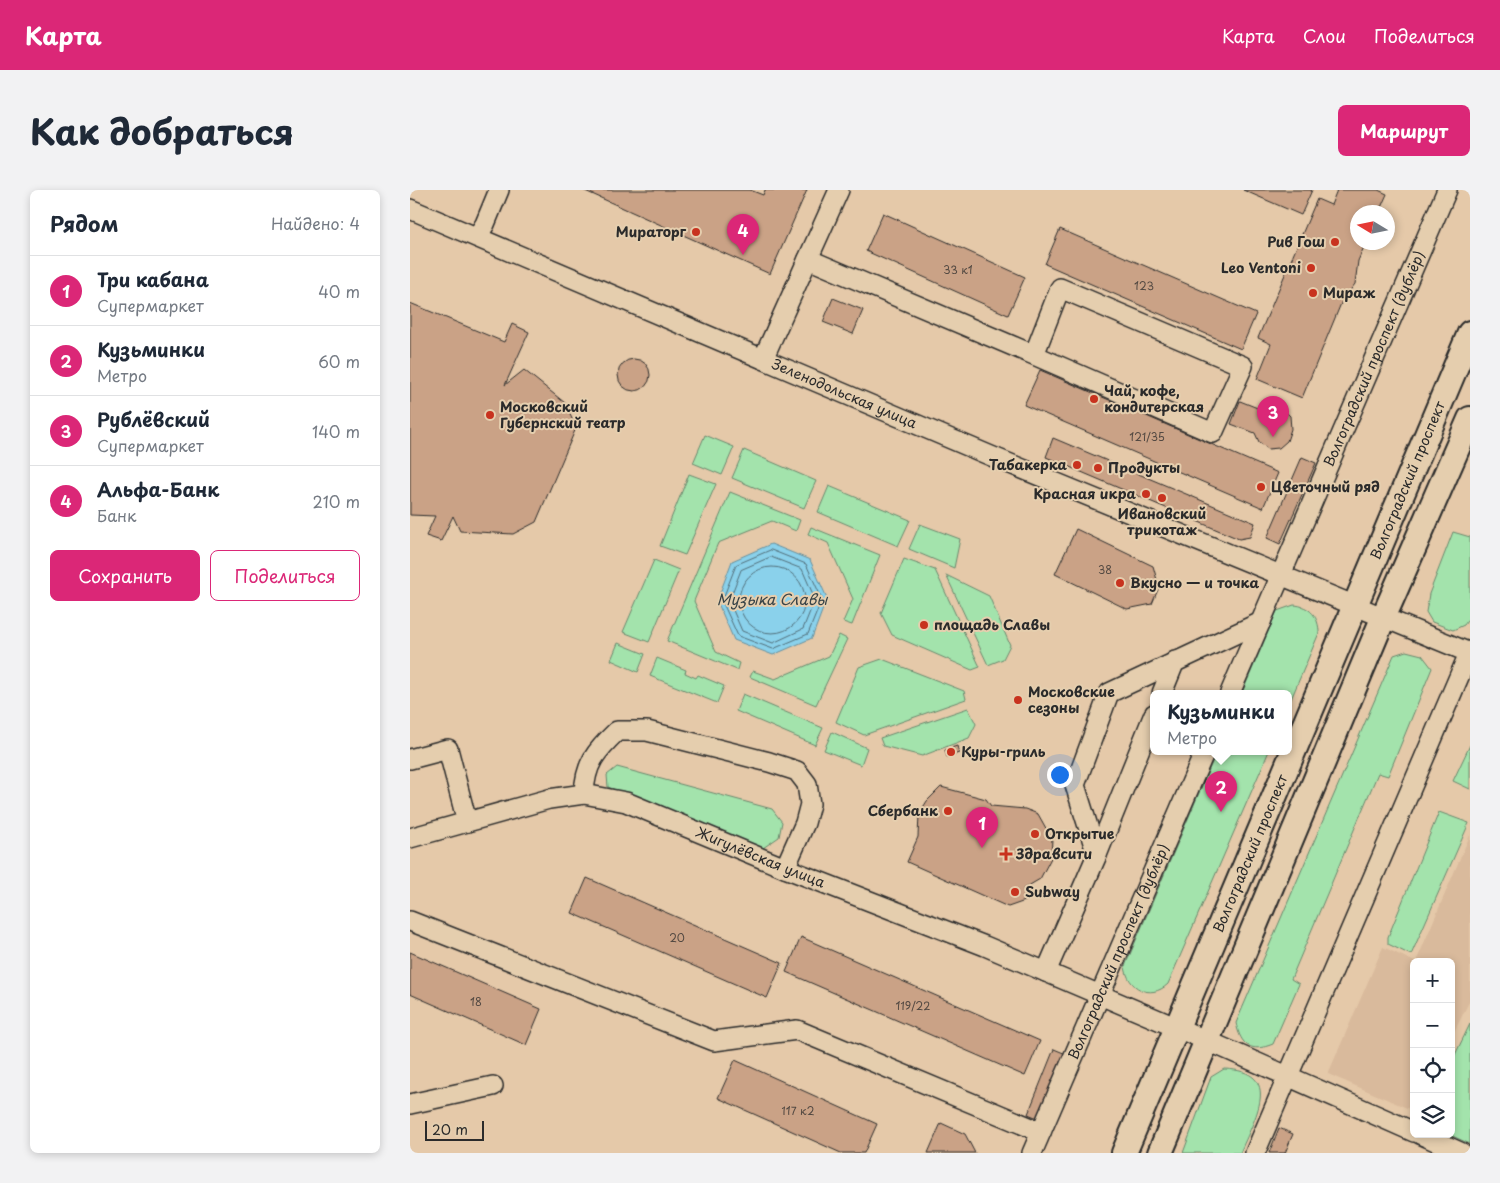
<!DOCTYPE html>
<html lang="ru">
<meta charset="utf-8">
<style>
body{margin:0;font-family:"Playpen Sans",sans-serif;background:#f2f2f3;color:#1f2937}
.controls{position:absolute;right:15px;bottom:15px;display:grid;overflow:hidden;border-radius:8px;box-shadow:0 2px 8px #0003}
.controls button{width:45px;height:45px;display:grid;place-items:center;padding:0;border:0;border-bottom:1px solid #e0e1e3;background:#fff;color:#1f2937;font:25px sans-serif}
.compass{position:absolute;left:940px;top:15px;width:45px;height:45px;border-radius:50%;background:#fff;box-shadow:0 2px 8px #0003;rotate:280deg}
.scale{position:absolute;left:15px;bottom:12px;width:59px;box-sizing:border-box;padding-left:5px;border:2px solid #2b2b2b;border-top:0;font-size:14px;line-height:18px;white-space:nowrap;color:#2b2b2b;-webkit-text-stroke:4px #e5ceae;paint-order:stroke}
.you{position:absolute;left:649px;top:584px;width:18px;height:18px;margin:-12px;border:4px solid #fff;border-radius:50%;background:#1a73e8;box-shadow:0 0 0 8px #1a73e833}
.badge{display:grid;place-items:center;width:32px;height:32px;border-radius:50%;background:#db2777;color:#fff;font-size:16px;font-weight:700}
.pin{position:absolute;translate:-50% -41px;filter:drop-shadow(0 1px 2px #0008)}
.pin::after{content:'';position:absolute;top:26px;width:18px;height:15px;background:inherit;clip-path:polygon(0 0,100% 0,50% 100%)}
.popup{position:absolute;left:740px;top:500px;width:142px;height:65px;box-sizing:border-box;display:grid;place-content:center;border-radius:8px;background:#fff;filter:drop-shadow(0 1px 4px #0005);font-size:16px;white-space:nowrap;color:#747a83}
.popup b{font-size:19px;color:#1f2937}
.popup::after{content:'';position:absolute;left:50%;top:100%;margin-left:-10px;border:10px solid transparent;border-top-color:#fff}
.list{margin:0;padding:0;list-style:none}
h2{display:flex;justify-content:space-between;align-items:center;height:65px;margin:0;padding:0 20px;font-size:21px}
h2 small{font-size:16px;font-weight:400;color:#747a83}
.list li{display:grid;grid-template-columns:32px 1fr auto;gap:15px;align-items:center;box-sizing:border-box;height:70px;padding:0 20px;border-top:1px solid #e0e1e3}
.list b{display:block;font-size:19px;white-space:nowrap}
.list p{margin:0;font-size:16px;white-space:nowrap;color:#747a83}
.list em{font-size:16px;font-style:normal;color:#747a83}
.actions{display:flex;gap:10px;padding:15px 20px}
.actions a{flex:1;padding:11px 0;border:1px solid #db2777;border-radius:8px;text-align:center;font-size:18px;color:#db2777}
.actions .main{background:#db2777;color:#fff}
.icon{flex:none;width:28px;height:28px;fill:none;stroke:currentColor;stroke-width:2;stroke-linecap:round;stroke-linejoin:round}
.map{position:relative;flex:none;width:1060px;height:963px;overflow:hidden;border-radius:8px}
header{display:flex;align-items:center;gap:30px;box-sizing:border-box;height:70px;padding:0 25px;background:#db2777;color:#fff}
header strong{font-size:24px}
nav{display:flex;gap:28px;margin-inline-start:auto;font-size:18px}
.intro{display:flex;align-items:center;justify-content:space-between;box-sizing:border-box;height:120px;padding:0 30px}
h1{margin:0;font-size:35px}
.button{padding:12px 22px;border-radius:8px;background:#db2777;color:#fff;font-size:18px;font-weight:700}
main{display:flex;gap:30px;padding:0 30px}
aside{flex:1;background:#fff;border-radius:8px;box-shadow:0 2px 8px #0003}
.map>svg:first-child{display:block}
.built{fill:#d9ba9c}
.green{fill:#a3e3ac;stroke:#67876c}
.water{fill:#8ad1eb;stroke:#648f9e}
.lines{fill:none;stroke-linecap:round;stroke-linejoin:round}
.shore{stroke:#516d78;stroke-width:1}
.building{fill:#caa286;stroke:#2b2b2b}
.minor-casing{stroke:#2b2b2b;stroke-width:22}
.major-casing{stroke:#2b2b2b;stroke-width:28}
.minor{stroke:#e5ceae;stroke-width:19}
.major{stroke:#e5ceae;stroke-width:24}
.poi-dot{fill:#c8321e;stroke:#e5ceae;stroke-width:2}
.labels{text-anchor:middle;stroke-width:4;stroke-linejoin:round;paint-order:stroke}
.number-label{font-size:11px;fill:#534942}
.poi-label{font-size:14px;font-weight:bold;fill:#2b2b2b;stroke:#e5ceae;text-anchor:start}
.street-label{font-size:14px;fill:#2b2b2b;stroke:#e5ceae}
.water-label{font-size:15px;font-style:italic;fill:#394448;stroke:#e5ceae}
</style>
<header>
<strong>Карта</strong>
<nav><a>Карта</a><a>Слои</a><a>Поделиться</a></nav>
</header>
<div class="intro"><h1>Как добраться</h1><a class="button">Маршрут</a></div>
<main>
<aside>
<h2>Рядом<small>Найдено: 4</small></h2>
<ul class="list">
<li><span class="badge">1</span><div><b>Три кабана</b><p>Супермаркет</p></div><em>40 m</em></li>
<li><span class="badge">2</span><div><b>Кузьминки</b><p>Метро</p></div><em>60 m</em></li>
<li><span class="badge">3</span><div><b>Рублёвский</b><p>Супермаркет</p></div><em>140 m</em></li>
<li><span class="badge">4</span><div><b>Альфа-Банк</b><p>Банк</p></div><em>210 m</em></li>
</ul>
<div class="actions"><a class="main">Сохранить</a><a>Поделиться</a></div>
</aside>
<div class="map">
<svg width="1060" height="963" viewBox="0 0 1060 963">
<rect width="100%" height="100%" fill="#e5c9a9"/>
<filter id="ink" filterUnits="userSpaceOnUse"><feTurbulence type="fractalNoise" baseFrequency=".02" numOctaves="2"/><feDisplacementMap in="SourceGraphic" scale="10" xChannelSelector="R" yChannelSelector="G"/><feConvolveMatrix kernelMatrix="1 2 1 2 8 2 1 2 1" color-interpolation-filters="sRGB"/></filter>
<g filter="url(#ink)">
<path class="built" d="M1060 645V810L1041 848V772H1006Z
M973 757 1005 772 1004 921 918 884Z"/>
<path class="green" d="M295 245 324 257 312 285 283 273Z
M334 260 406 291 394 318 322 288Z
M279 284 306 294 275 365 250 356Z
M419 296 500 330 488 356 408 322Z
M320 302 390 330 386 341 362 331 308 353 284 411 306 462 329 473 327 480 257 451Z
M510 334 550 349 544 378 499 359Z
M401 337 470 365 442 435 433 432 443 409 418 353 398 344Z
M1043 342 1060 347V427L1054 435 1043 440 1022 432 1016 422 1019 404Z
M494 369 525 380 570 477 562 480 482 445 471 423Z
M244 370 269 380 239 452 213 442Z
M536 385 579 406 600 455 593 469 578 475Z
M884 415C900 416 909 427 909 443L879 514 878 503H832L867 421Z
M429 445 437 449 406 515 340 487 343 481 365 489 419 466Z
M208 453 235 464 228 482 201 470Z
M996 461 1012 465 1022 478 978 586 968 583 881 789 889 794 863 854C841 863 831 856 826 833L984 465Z
M247 468 276 480 275 483 286 488 288 485 314 496 307 513 240 486Z
M472 469 554 501 556 509 454 545 426 532 449 477Z
M333 504 413 538 405 555 326 521Z
M558 518 566 534 559 548 512 566 473 556 470 548Z
M422 542 457 558 451 575 414 560Z
M1060 555V599L1043 591Z
M807 561H859L758 794C740 811 717 798 715 776Z
M207 577 362 619 372 632 369 647 353 658 198 597 197 585Z
M1029 622 1059 633 1001 765 978 754V747Z
M1060 834V954L1038 944H1041V873Z
M814 879C875 881 844 929 830 963H773L801 887Z"/>
<path class="water" d="M361 354 400 370 417 408 402 448 363 465 324 450 307 411 322 371Z"/>
<g class="lines">
<path class="shore" d="M361 360 396 374 412 409 398 444 363 459 328 446 312 411 326 375Z
M361 367 392 379 405 409 393 439 363 453 332 441 319 411 331 380Z
M329 410a33 33 0 1 1 66 0a33 33 0 1 1-66 0Z"/>
</g>
<path class="building" d="M173 0H340L353 5 355 0H397L360 84Z
M833 0H902L891 25Z
M927 0H968L977 4 969 22H948V52H956L948 71 945 94 932 111 892 208 847 189 861 154 848 148 907 9 921 15Z
M473 23 615 87 598 125 456 61Z
M650 39 846 124 831 159 635 74Z
M423 108 453 120 443 144 413 132Z
M0 113 94 152 102 134 119 142 95 195 114 180 155 213 166 238 126 332 103 344 50 341 43 326 31 351 16 346 25 326 0 325Z
M208 185a16 16 0 1 1 32 0a16 16 0 1 1-32 0Z
M630 180 868 283 853 318 614 215Z
M830 211 855 221 863 217 873 219 880 226 881 239 877 251 869 258 858 259 849 252 845 243 821 234Z
M643 248 845 333 840 347 829 349 636 267Z
M892 267 906 273 870 354 857 348Z
M666 339 743 376 749 397 742 414 717 419 645 384Z
M547 556 549 563 537 567 535 560Z
M531 597 576 609 581 616 615 619 628 624 642 649 641 668 630 689 613 699 618 710 598 717 497 672 508 647 509 624 517 611Z
M177 688 372 773 357 808 162 723Z
M391 747 630 851 615 886 376 782Z
M0 762 131 819 116 855 0 804Z
M644 859 656 864 630 929 618 924Z
M325 870 467 934 454 963H431L308 908Z
M531 933 555 944 565 963H518Z
M869 938 883 944 875 963H859Z"/>
<g class="lines">
<defs>
<g id="minor">
<path id="s1" d="M0 19 581 266 1060 463"/>
<path d="M67 47 75 34 89 0"/>
<path d="M398 69 624 165 650 98 833 176 803 243 624 165"/>
<path d="M353 169 429 0"/>
<path d="M752 503 765 471"/>
<path id="s2" d="M820 503 1037 0"/>
<path d="M0 569 38 559 57 632"/>
<path d="M174 604C175 574 186 561 207 541H237L359 572 387 581 397 594 400 614 395 633 375 678"/>
<path id="s3" d="M0 648 139 609 174 604 216 612 375 678 575 756 798 851 1004 942"/>
<path d="M687 665 665 595 699 503 851 432"/>
<path d="M0 731 304 851 387 840 631 942"/>
<path d="M636 782 687 665 744 524"/>
<path d="M0 914 83 896"/>
<path d="M1010 944 1052 963"/>
<path id="s4" d="M622 963 795 561"/>
<path d="M845 963 1060 461"/>
</g>
<g id="major">
<path id="s5" d="M714 963 1060 143"/>
<path d="M750 963 974 426 1060 229"/>
</g>
</defs>
<use href="#minor" class="minor-casing"/>
<use href="#major" class="major-casing"/>
<use href="#minor" class="minor"/>
<use href="#major" class="major"/>
</g>
</g>
<g class="poi-dot">
<circle cx="286" cy="42" r="5"/>
<circle cx="925" cy="52" r="5"/>
<circle cx="901" cy="78" r="5"/>
<circle cx="903" cy="103" r="5"/>
<circle cx="684" cy="209" r="5"/>
<circle cx="80" cy="225" r="5"/>
<circle cx="667" cy="275" r="5"/>
<circle cx="688" cy="278" r="5"/>
<circle cx="851" cy="297" r="5"/>
<circle cx="736" cy="304" r="5"/>
<circle cx="752" cy="308" r="5"/>
<circle cx="710" cy="393" r="5"/>
<circle cx="514" cy="435" r="5"/>
<circle cx="608" cy="510" r="5"/>
<circle cx="541" cy="562" r="5"/>
<circle cx="538" cy="621" r="5"/>
<circle cx="625" cy="644" r="5"/>
<path d="M593.5 656.5h5v5h5v5h-5v5h-5v-5h-5v-5h5z"/>
<circle cx="605" cy="702" r="5"/>
</g>
<g class="labels">
<g class="number-label">
<text x="548" y="84">33 к1</text>
<text x="734" y="100">123</text>
<text x="737" y="251">121/35</text>
<text x="695" y="384">38</text>
<text x="267" y="752">20</text>
<text x="66" y="816">18</text>
<text x="503" y="820">119/22</text>
<text x="388" y="925">117 к2</text>
</g>
<g class="poi-label">
<text x="276" y="47" text-anchor="end">Мираторг</text>
<text x="915" y="57" text-anchor="end">Рив Гош</text>
<text x="891" y="83" text-anchor="end">Leo Ventoni</text>
<text x="913" y="108">Мираж</text>
<text x="694" y="206">Чай, кофе,<tspan x="694" dy="16">кондитерская</tspan></text>
<text x="90" y="222">Московский<tspan x="90" dy="16">Губернский театр</tspan></text>
<text x="657" y="280" text-anchor="end">Табакерка</text>
<text x="698" y="283">Продукты</text>
<text x="861" y="302">Цветочный ряд</text>
<text x="726" y="309" text-anchor="end">Красная икра</text>
<text x="752" y="329" text-anchor="middle">Ивановский<tspan x="752" dy="16">трикотаж</tspan></text>
<text x="720" y="398">Вкусно — и точка</text>
<text x="524" y="440">площадь Славы</text>
<text x="618" y="507">Московские<tspan x="618" dy="16">сезоны</tspan></text>
<text x="551" y="567">Куры-гриль</text>
<text x="528" y="626" text-anchor="end">Сбербанк</text>
<text x="635" y="649">Открытие</text>
<text x="606" y="669">Здравсити</text>
<text x="615" y="707">Subway</text>
</g>
<g class="street-label">
<text dy="5" stroke="none"><textPath href="#s2" startOffset="364">Волгоградский проспект (дублёр)</textPath></text>
<text dy="5" stroke="none"><textPath href="#s1" startOffset="472">Зеленодольская улица</textPath></text>
<text dy="5" stroke="none"><textPath href="#s5" startOffset="730">Волгоградский проспект</textPath></text>
<text dy="5" stroke="none"><textPath href="#s5" startOffset="325">Волгоградский проспект</textPath></text>
<text dy="5" stroke="none"><textPath href="#s3" startOffset="368">Жигулёвская улица</textPath></text>
<text dy="5" stroke="none"><textPath href="#s4" startOffset="219">Волгоградский проспект (дублёр)</textPath></text>
</g>
<g class="water-label">
<text x="362" y="415">Музыка Славы</text>
</g>
</g>
</svg>
<div class="controls">
<button>+</button>
<button>−</button>
<button><svg class="icon" aria-label="locate" viewBox="0 0 24 24"><circle cx="12" cy="12" r="6"/><path d="M12 2v4M12 18v4M2 12h4M18 12h4"/></svg></button>
<button><svg class="icon" aria-label="layers" viewBox="0 0 24 24"><path d="M12 4l9 5-9 5-9-5zM3 14l9 5 9-5"/></svg></button>
</div>
<svg class="compass" viewBox="-18 -18 36 36"><path d="M0-13l5 13h-10z" fill="#e53935"/><path d="M0 13l5-13h-10z" fill="#747a83"/></svg>
<div class="scale">20 m</div>
<div class="you"></div>
<div class="pin badge" style="left:572px;top:658px">1</div>
<div class="pin badge" style="left:811px;top:622px">2</div>
<div class="popup"><b>Кузьминки</b>Метро</div>
<div class="pin badge" style="left:863px;top:247px">3</div>
<div class="pin badge" style="left:333px;top:65px">4</div>
</div>
</main>
